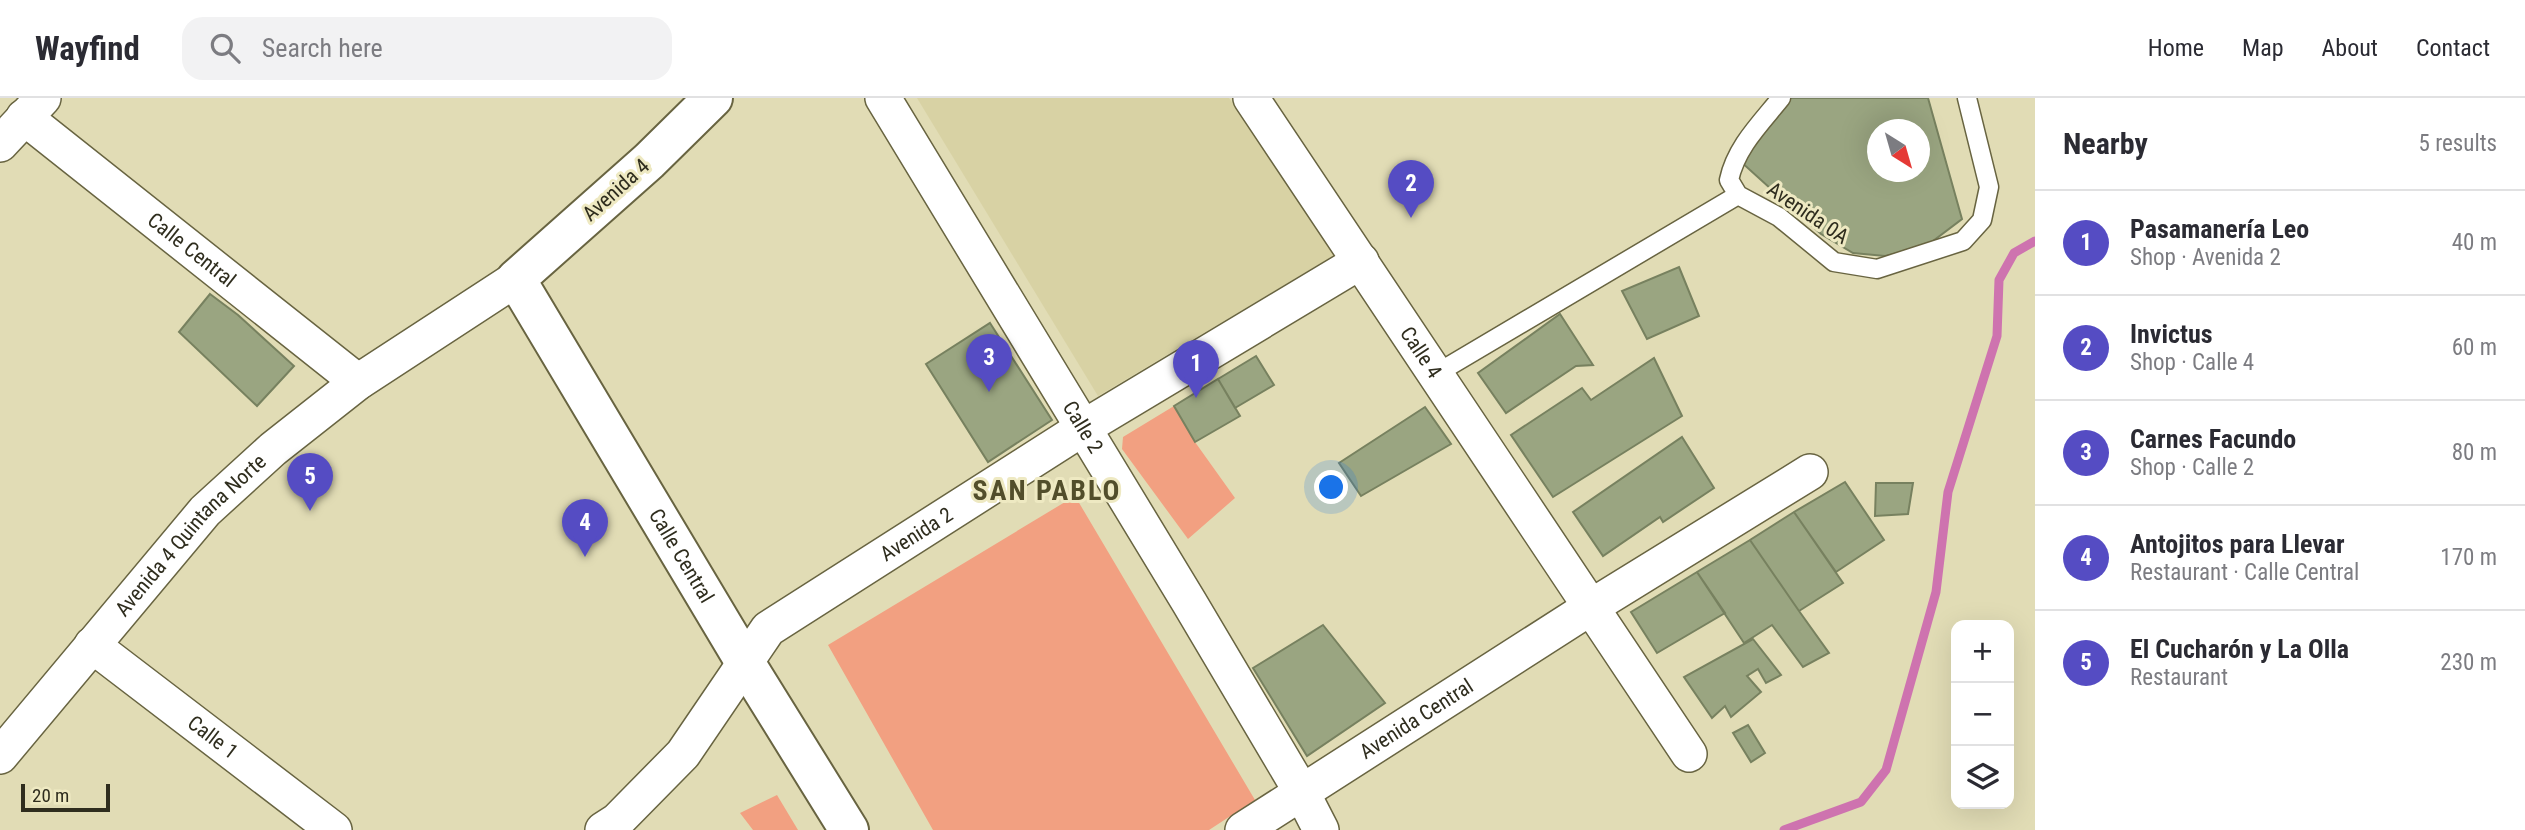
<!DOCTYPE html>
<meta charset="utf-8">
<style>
body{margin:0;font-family:"Roboto Condensed",sans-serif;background:#f2f2f3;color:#2b2b33}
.controls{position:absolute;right:21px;bottom:21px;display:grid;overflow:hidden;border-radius:14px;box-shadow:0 7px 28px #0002}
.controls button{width:63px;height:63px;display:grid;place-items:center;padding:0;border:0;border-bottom:2px solid #e1e1e2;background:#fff;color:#2b2b33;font:35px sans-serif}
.compass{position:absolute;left:1867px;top:21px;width:63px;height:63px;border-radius:50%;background:#fff;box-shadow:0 7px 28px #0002;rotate:143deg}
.scale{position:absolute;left:21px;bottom:18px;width:89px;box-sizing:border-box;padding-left:7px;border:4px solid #2f2d1e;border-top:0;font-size:19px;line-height:24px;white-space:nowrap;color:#2f2d1e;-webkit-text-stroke:5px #eee9c2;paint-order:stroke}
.you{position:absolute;left:1332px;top:390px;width:24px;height:24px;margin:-18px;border:5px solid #fff;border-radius:50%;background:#1a73e8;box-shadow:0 0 0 10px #1a73e833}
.badge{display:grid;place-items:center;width:46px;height:46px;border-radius:50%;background:#554cc3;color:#fff;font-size:23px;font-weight:700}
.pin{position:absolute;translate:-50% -58px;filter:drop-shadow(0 2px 4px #0008)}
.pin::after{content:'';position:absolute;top:37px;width:24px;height:21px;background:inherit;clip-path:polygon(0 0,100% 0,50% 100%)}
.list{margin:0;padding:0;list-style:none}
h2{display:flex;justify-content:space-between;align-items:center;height:91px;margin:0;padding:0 28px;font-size:30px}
h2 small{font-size:23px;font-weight:400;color:#7c7c81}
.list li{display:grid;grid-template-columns:46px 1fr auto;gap:21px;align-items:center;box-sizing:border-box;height:105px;padding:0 28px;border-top:2px solid #e1e1e2}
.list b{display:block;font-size:26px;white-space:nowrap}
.list p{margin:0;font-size:23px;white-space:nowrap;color:#7c7c81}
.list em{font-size:23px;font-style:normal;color:#7c7c81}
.icon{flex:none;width:38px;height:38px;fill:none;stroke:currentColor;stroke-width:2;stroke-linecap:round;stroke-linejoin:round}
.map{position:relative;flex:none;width:2035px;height:732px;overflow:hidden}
header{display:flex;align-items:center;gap:42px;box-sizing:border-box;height:98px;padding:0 35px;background:#fff;border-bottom:2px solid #e1e1e2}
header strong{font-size:33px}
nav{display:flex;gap:38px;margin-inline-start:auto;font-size:24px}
.search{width:490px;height:63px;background:#f2f2f3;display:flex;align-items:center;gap:18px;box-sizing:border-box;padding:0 24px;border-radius:21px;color:#7c7c81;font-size:26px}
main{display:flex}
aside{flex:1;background:#fff}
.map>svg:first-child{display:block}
.built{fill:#d8d2a4}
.green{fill:#f2a081}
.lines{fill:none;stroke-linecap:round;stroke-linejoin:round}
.stream{stroke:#ce73af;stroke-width:9}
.building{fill:#9aa581;stroke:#77815f;stroke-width:2;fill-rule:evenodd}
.service-casing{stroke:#686441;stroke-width:21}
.minor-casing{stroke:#686441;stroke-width:38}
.secondary-casing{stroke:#686441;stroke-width:42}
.service{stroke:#fff;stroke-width:18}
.minor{stroke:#fff;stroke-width:35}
.secondary{stroke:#fff;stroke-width:38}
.labels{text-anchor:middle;stroke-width:6;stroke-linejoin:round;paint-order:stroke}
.street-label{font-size:21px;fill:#2f2d1e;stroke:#eee9c2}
.district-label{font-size:28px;font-weight:bold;letter-spacing:2px;fill:#524e2b;stroke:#eee9c2}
</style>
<header>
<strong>Wayfind</strong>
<div class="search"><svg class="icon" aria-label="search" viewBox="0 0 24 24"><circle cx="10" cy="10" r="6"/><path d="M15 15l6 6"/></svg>Search here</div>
<nav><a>Home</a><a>Map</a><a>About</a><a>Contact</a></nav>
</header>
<main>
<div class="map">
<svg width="2035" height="732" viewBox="0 0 2035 732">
<rect width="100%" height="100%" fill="#e1dcb5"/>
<path class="built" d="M917 0H1229L1336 156 1098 298Z"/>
<path class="green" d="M1174 308 1195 344 1235 400 1188 441 1122 351 1123 339Z
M1075 398 1255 702 1209 732H933L828 547Z
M777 697 798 732H753L740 715Z"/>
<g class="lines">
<path class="stream" d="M1784 732 1861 704 1886 672 1936 494 1948 394 1997 238 1999 182 2014 155 2035 143"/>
</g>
<path class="building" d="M1789 0H1928L1962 121 1925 149 1885 158 1853 155 1821 136 1740 63ZM1878 32H1920V74H1878Z
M1679 169 1699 218 1647 241 1622 193Z
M210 196 238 217 294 268 257 308 179 234Z
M1560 216 1593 267 1576 268 1506 315 1478 275Z
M990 225 1052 322 988 364 926 266Z
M1256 258 1274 287 1235 310 1218 281Z
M1654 260 1682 318 1553 399 1511 337 1582 290 1591 302Z
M1218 281 1240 318 1195 344 1174 308Z
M1425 309 1451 346 1361 398 1339 365Z
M1682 339 1714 390 1663 424 1660 419 1603 458 1573 414Z
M1845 384 1884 442 1836 474 1794 414Z
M1876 385H1913L1908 416 1875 418Z
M1794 414 1843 485 1799 513 1750 442Z
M1750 442 1799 513 1829 555 1803 569 1772 527 1744 545 1697 474Z
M1697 474 1725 515 1657 555 1631 514Z
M1323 527 1385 605 1307 658 1253 570Z
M1753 541 1781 577 1766 585 1758 571 1747 578 1761 594 1731 619 1725 608 1712 620 1684 579Z
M1748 627 1765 655 1751 664 1733 635Z"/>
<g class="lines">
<defs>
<path id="service" d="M1738 97 1729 82C1736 49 1761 25 1781 0
M1434 277 1738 97 1779 119 1834 164 1877 171 1963 143 1982 122 1989 89 1967 0"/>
<g id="minor">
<path id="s1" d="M883 0 1189 504 1301 693 1321 732"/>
<path id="s2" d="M1251 0 1689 656"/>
<path id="s3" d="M24 19 358 284"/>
<path d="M0 46 43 0"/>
<path id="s4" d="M92 547 334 732"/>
<path id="s5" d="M0 658 205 413 273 351 358 284 516 181"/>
<path id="s6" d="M603 732 617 723 683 656 768 531 1083 330 1361 163"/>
<path id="s7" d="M1243 732 1591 509 1810 374"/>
</g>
<g id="secondary">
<path id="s8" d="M713 0 649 63 516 181 746 566 849 732"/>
</g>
</defs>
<use href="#service" class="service-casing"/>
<use href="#minor" class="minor-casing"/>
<use href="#secondary" class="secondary-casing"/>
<use href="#service" class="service"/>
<use href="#minor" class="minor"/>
<use href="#secondary" class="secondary"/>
</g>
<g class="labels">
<g class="street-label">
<text transform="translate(616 92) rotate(-42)" y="7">Avenida 4</text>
<text transform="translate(1808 115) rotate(34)" y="7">Avenida 0A</text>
<text dy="7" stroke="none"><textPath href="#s3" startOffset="214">Calle Central</textPath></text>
<text dy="7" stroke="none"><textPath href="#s2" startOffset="306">Calle 4</textPath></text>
<text dy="7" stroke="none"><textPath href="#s1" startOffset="385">Calle 2</textPath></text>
<text dy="7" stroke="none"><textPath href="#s6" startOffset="438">Avenida 2</textPath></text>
<text dy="7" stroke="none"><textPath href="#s5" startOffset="292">Avenida 4 Quintana Norte</textPath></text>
<text dy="7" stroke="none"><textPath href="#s8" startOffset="590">Calle Central</textPath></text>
<text dy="7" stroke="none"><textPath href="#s7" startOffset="206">Avenida Central</textPath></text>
<text dy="7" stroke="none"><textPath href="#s4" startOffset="152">Calle 1</textPath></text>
</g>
<g class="district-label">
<text x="1047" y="402">SAN PABLO</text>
</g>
</g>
</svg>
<div class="controls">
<button>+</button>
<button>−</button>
<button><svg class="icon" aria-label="layers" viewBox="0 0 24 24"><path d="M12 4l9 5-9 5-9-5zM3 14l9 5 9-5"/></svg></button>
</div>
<svg class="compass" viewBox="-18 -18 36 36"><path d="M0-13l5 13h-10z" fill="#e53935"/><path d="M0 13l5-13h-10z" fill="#7c7c81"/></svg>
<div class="scale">20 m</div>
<div class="you"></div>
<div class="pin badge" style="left:1196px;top:300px">1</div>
<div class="pin badge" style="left:1411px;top:120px">2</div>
<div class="pin badge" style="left:989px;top:294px">3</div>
<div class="pin badge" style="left:585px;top:459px">4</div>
<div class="pin badge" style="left:310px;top:413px">5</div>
</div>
<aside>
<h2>Nearby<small>5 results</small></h2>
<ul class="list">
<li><span class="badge">1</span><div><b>Pasamanería Leo</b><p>Shop · Avenida 2</p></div><em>40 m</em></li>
<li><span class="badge">2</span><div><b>Invictus</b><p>Shop · Calle 4</p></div><em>60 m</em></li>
<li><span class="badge">3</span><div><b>Carnes Facundo</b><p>Shop · Calle 2</p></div><em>80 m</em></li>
<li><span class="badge">4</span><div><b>Antojitos para Llevar</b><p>Restaurant · Calle Central</p></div><em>170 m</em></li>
<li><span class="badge">5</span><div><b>El Cucharón y La Olla</b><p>Restaurant</p></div><em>230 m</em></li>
</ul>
</aside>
</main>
